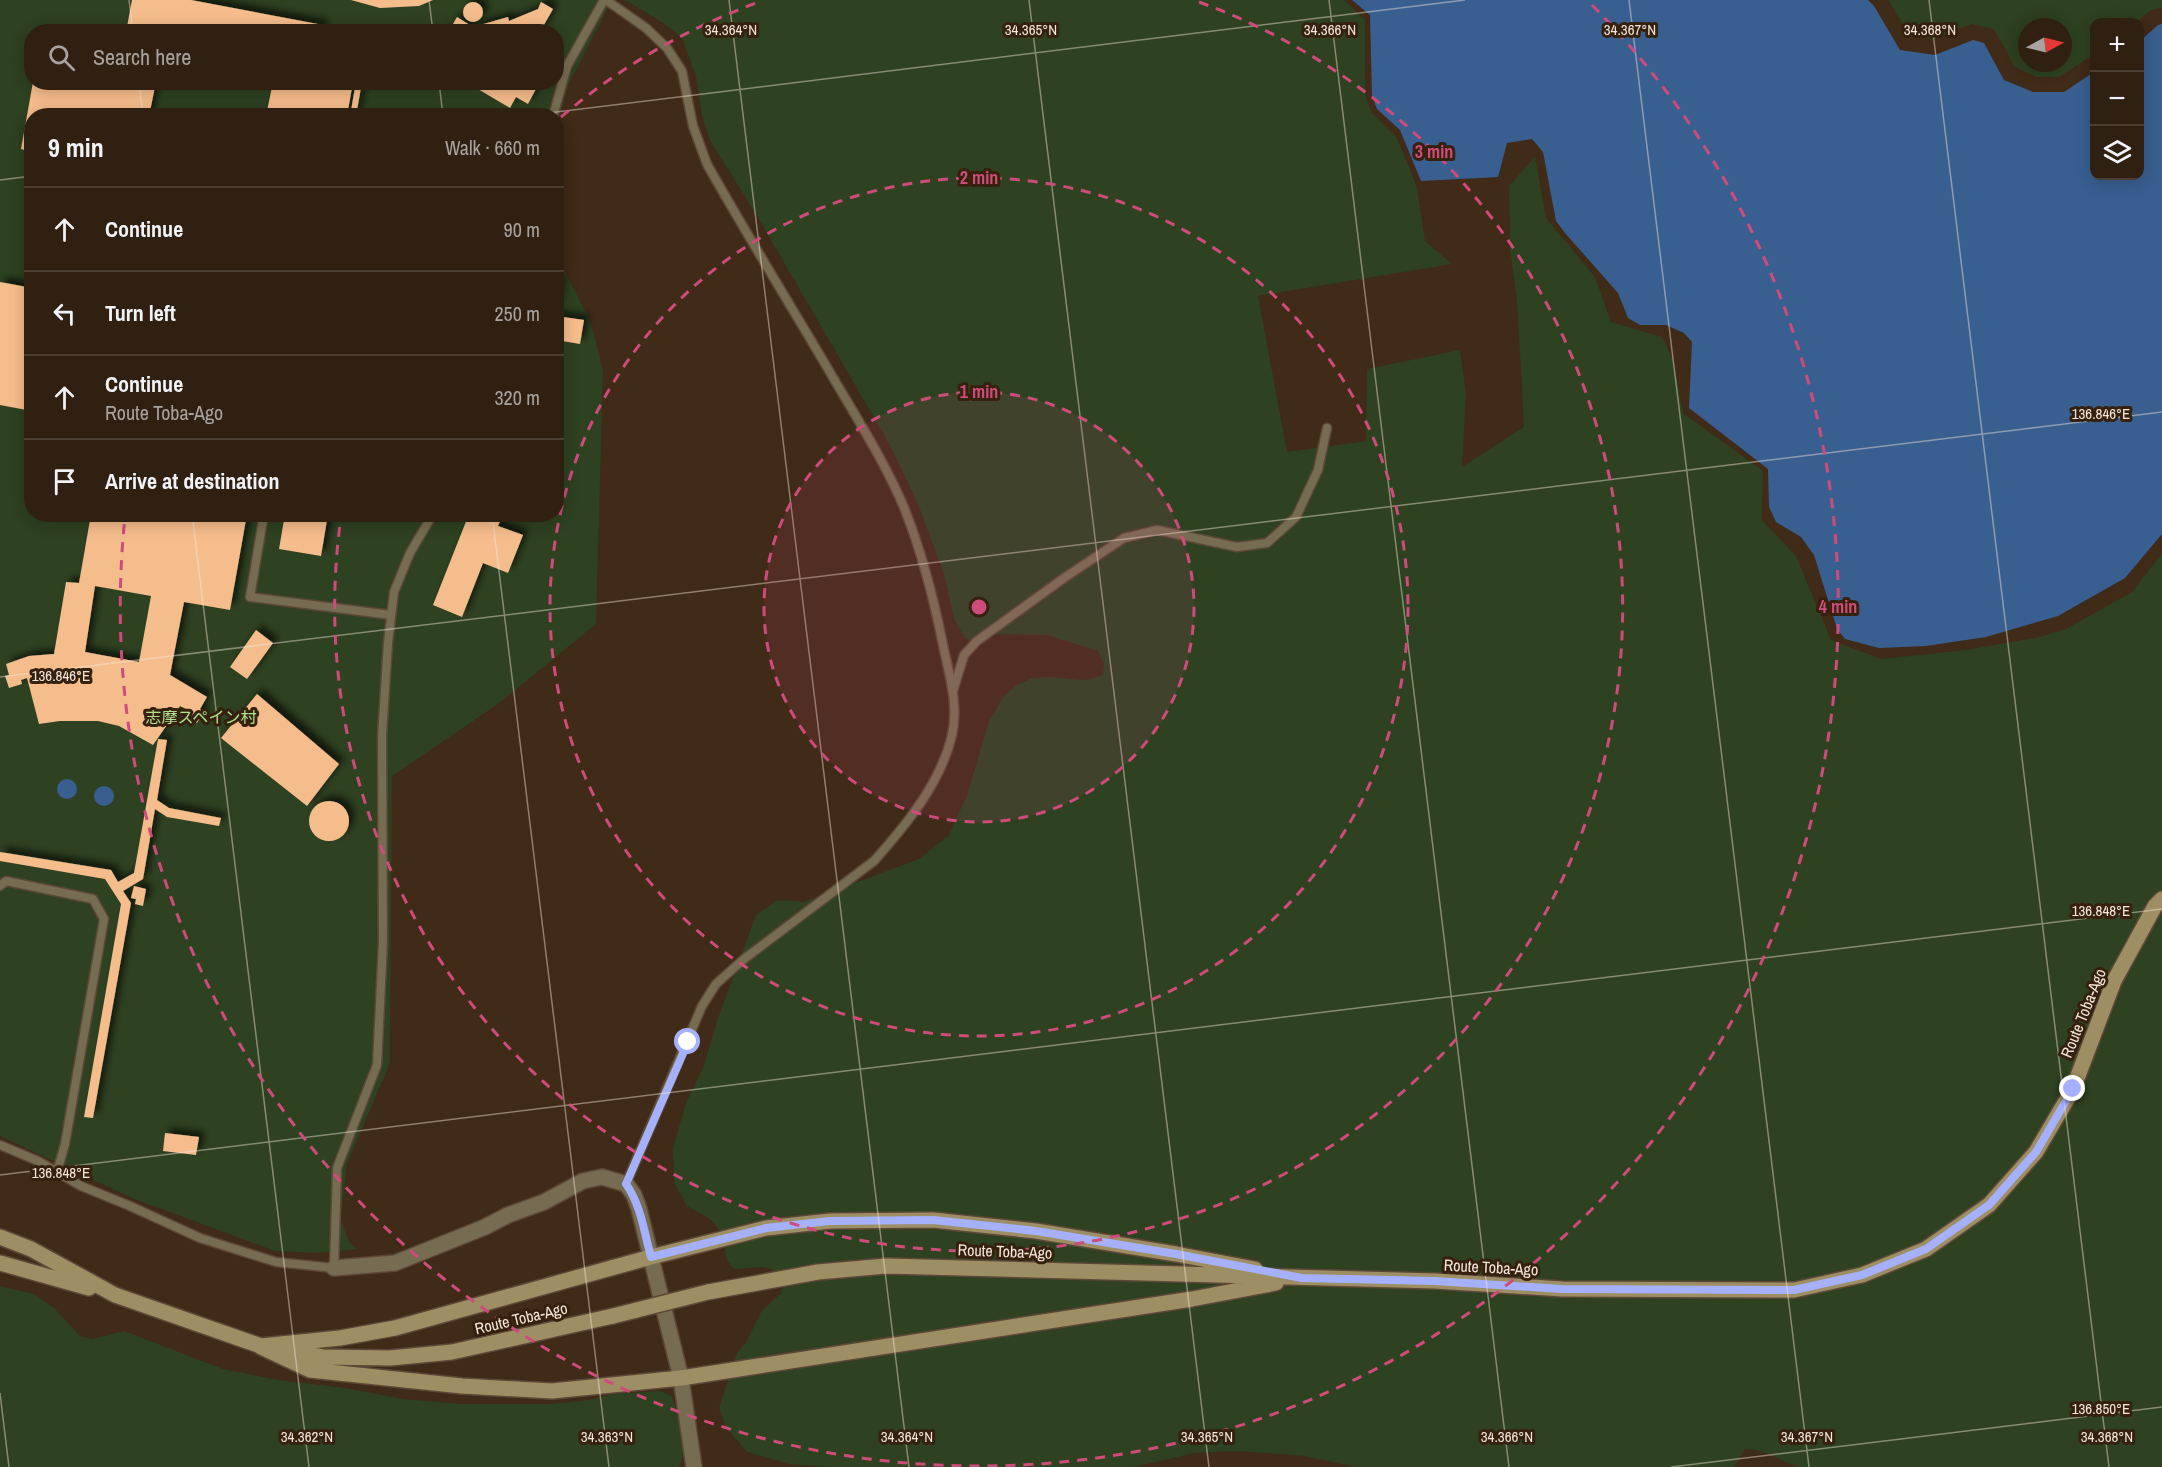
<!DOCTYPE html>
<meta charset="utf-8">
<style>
body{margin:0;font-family:"Archivo Narrow","Noto Sans JP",sans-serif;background:#38281b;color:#f1f3f6}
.controls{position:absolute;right:18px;top:18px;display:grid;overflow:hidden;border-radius:12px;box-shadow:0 3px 15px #0003}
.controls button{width:54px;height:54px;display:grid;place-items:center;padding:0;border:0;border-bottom:2px solid #4b3e32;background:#302012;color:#f1f3f6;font:30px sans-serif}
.compass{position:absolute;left:2018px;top:18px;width:54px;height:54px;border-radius:50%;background:#302012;box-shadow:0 3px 15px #0003;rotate:83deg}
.stop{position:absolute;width:18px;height:18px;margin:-14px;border:4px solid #a5b1fc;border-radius:50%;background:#fff}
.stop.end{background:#a5b1fc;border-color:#fff;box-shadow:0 2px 6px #0008}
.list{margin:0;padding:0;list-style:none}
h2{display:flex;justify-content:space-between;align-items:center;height:78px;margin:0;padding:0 24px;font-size:26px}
h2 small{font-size:20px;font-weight:400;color:#a8a39f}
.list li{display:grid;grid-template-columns:39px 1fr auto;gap:18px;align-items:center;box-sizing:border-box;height:84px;padding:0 24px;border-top:2px solid #4b3e32}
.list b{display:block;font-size:22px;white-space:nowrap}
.list p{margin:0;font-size:20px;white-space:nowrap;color:#a8a39f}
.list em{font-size:20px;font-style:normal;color:#a8a39f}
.icon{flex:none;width:33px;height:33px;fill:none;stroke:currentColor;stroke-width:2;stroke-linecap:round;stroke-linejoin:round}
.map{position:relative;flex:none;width:2162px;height:1467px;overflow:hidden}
.search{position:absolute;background:#302012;box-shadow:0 3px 15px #0003;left:24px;top:24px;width:540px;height:66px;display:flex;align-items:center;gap:15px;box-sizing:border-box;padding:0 21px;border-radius:24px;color:#a8a39f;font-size:22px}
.panel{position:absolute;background:#302012;box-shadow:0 3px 15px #0003;left:24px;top:108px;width:540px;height:414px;border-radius:24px}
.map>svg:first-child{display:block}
.green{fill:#2e4121;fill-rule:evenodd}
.water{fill:#395f90}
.building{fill:#f6bd8c;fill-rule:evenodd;filter:url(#shadow)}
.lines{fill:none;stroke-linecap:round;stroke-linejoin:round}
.lane-casing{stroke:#5d4837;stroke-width:11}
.street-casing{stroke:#5d4837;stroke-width:18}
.secondary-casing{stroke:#5d4837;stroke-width:18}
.lane{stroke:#766c51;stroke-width:8}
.street{stroke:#766c51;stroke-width:15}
.secondary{stroke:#9e8e63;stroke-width:15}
.secondary-bridge-casing{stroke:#5d4837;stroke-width:18;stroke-linecap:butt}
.secondary-bridge{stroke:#9e8e63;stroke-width:15}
.route{stroke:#a5b1fc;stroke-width:8}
.ticks{fill:none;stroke:#f4e6da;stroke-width:1.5;stroke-opacity:0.45}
.ring{fill:none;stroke:#ce4c7b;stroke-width:3;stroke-dasharray:10 8}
.labels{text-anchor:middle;stroke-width:6;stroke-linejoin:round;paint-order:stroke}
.park-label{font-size:16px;fill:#afe18e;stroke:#35210e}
.street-label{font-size:16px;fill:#f4e6da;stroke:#35210e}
.ticks-label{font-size:15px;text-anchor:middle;fill:#f4e6da;stroke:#35210e;stroke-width:6;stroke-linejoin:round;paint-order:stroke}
.centre{fill:#ce4c7b;stroke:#35210e;stroke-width:3}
.ring-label{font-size:18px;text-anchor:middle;font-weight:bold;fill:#ce4c7b;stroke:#35210e;stroke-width:6;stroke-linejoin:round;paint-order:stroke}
</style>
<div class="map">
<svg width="2162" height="1467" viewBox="0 0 2162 1467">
<defs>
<filter id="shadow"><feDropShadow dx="5.5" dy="-5.5" stdDeviation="3" flood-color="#0009"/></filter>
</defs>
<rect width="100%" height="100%" fill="#402a18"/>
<path class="green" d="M0 0H612L568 86 557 126 556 116H32V514H556L557 263 561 264 590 320 603 370 596 624 498 704 392 776 390 1063 347 1164 341 1220 349 1242 358 1249 317 1253 275 1251 132 1198 0 1136ZM32 32H556V82H32Z
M625 0H1344L1365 20V95L1372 113 1397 138 1417 187 1425 241 1452 264 1258 296 1287 452 1366 441 1367 369 1460 350 1466 393 1462 467 1524 427 1517 300 1510 248 1509 186 1535 157 1546 218 1595 277 1611 322 1662 337 1673 359 1683 413 1763 471 1762 520 1796 556 1831 640 1881 659 1966 650 2039 637 2066 629 2132 592 2162 553V1467H1798C1777 1459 1767 1450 1745 1449L1734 1467H1355L1304 1456 1240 1451 1194 1453 1134 1467H832L789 1464 747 1452 726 1427 719 1408 737 1353 746 1343 761 1312 781 1293 783 1282 777 1271 764 1267 734 1269 726 1259 724 1235 710 1219 687 1206 674 1182 673 1148 686 1103 704 1065 718 1018 756 915 778 900 804 902 919 859 949 835 967 795 989 721 1004 696 1017 685 1032 678 1052 677 1080 680 1092 679 1103 674 1104 664 1098 651 1047 635 981 634 971 641 965 638 954 619 944 574 918 504 891 447 756 214 710 141 702 115 696 76 682 38 665 24Z
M1888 0H2162V8L2151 10 2137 22H2094V54L2059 77H2036L2015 67 1994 29 1972 24 1933 39 1909 35ZM2027 27H2063V63H2027Z
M0 1286 34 1294 55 1309 80 1336 93 1339 124 1331 223 1369 278 1380 346 1388 403 1399 462 1404H552L588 1400 613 1394 661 1391 672 1396C678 1416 690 1447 679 1467H0Z"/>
<path class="water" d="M1352 0H1868L1874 6 1900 50 1935 55 1973 40 1984 43 2004 80 2033 92H2064L2094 72V176H2140V41L2158 25 2162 24V534L2125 578 2058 616 1986 637 1926 646 1879 648 1845 639 1837 629 1814 555 1801 537 1776 522 1769 507 1768 469 1689 408 1692 342 1684 333 1666 325H1640L1628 318 1618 293 1565 233 1556 221 1543 152 1532 139 1507 143 1498 177 1421 181 1400 130 1377 109 1372 96 1370 15Z
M57 789a10 10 0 1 1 20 0a10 10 0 1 1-20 0Z
M94 796a10 10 0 1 1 20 0a10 10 0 1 1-20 0Z"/>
<path class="building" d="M132 0H191L323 25 322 32H126Z
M351 0H433L419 6 380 8Z
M541 2 553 9 540 32H442L444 29 449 31 457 17 473 27 508 17 509 21 538 9Z
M463 12a10 10 0 1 1 20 0a10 10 0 1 1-20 0Z
M33 82H156L149 116H32V152L21 149Z
M273 82H353L347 116H266Z
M356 82H362L356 116H350Z
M466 82H529L537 87 528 104 516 97 510 108Z
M556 279 561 280 558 303H556Z
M0 282 32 288V411L0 405Z
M556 316 584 320 580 344 556 340Z
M91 514H247L230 610 184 602 170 675 207 697 200 709 203 712 197 723 183 714 186 709 180 706 153 745 119 726 98 721H60L39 724 27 678 21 680 22 684 9 688 5 676 9 675 6 664 29 656 54 654 66 582 79 583ZM95 586 151 596 139 662 85 652Z
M285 514H328L321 556 279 549Z
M469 514H503L498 526 523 535 508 573 483 563 462 617 433 605Z
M256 630 273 643 247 679 230 667Z
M257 694 339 764 307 806 221 738Z
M158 739 167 740 157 800 169 808 221 818 219 826 167 817 155 809 143 879 123 891 131 903 93 1118 84 1117 121 904 105 879 0 861V852L111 870 118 882 134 873Z
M309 821a20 20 0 1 1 40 0a20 20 0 1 1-40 0Z
M134 886 146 889 143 906 135 904 136 899 131 898Z
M165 1133 199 1137 196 1155 163 1151Z"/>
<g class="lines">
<defs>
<path id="lane" d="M606 0 646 28 667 48 682 71 693 126 707 164C749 239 795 312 838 386 861 425 888 468 905 510 922 553 934 600 943 645 949 674 959 705 952 735 941 783 906 825 874 861L744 959 716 984 702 1006 626 1184
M553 116 567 66 604 0
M264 514 250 597 391 615
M953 691 964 655 977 641 1064 578 1124 538 1157 530 1237 547 1267 543 1296 517 1318 470 1327 428
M0 886 6 881 93 899 104 919 65 1144 57 1172
M0 1145 38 1161 81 1186 130 1206 200 1238 276 1262 334 1268 337 1168 377 1065 383 942 382 736 388 643 394 592 410 553 433 514"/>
<path id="street" d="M334 1268 395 1263 485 1227 508 1215 544 1202 583 1181 602 1177 626 1184 634 1195 639 1209 681 1378 694 1467"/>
<path id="secondary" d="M0 1237 31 1249 115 1295 261 1346 323 1357 390 1358 452 1352 613 1316
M0 1263 89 1288
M708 1292 818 1272 886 1266 1435 1281 1562 1289 1794 1290 1862 1275 1926 1249 1989 1205 2036 1152 2073 1089 2114 981 2155 906 2162 899
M261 1346 340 1338 395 1328 651 1257 766 1228 830 1221 933 1220 1036 1231 1176 1254 1255 1269
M261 1347 310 1370 462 1386 552 1391 681 1378 1192 1299 1276 1283"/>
</defs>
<use href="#lane" class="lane-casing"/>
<use href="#street" class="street-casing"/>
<use href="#secondary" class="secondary-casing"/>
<use href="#lane" class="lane"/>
<use href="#street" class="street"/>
<use href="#secondary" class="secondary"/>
<defs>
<path id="secondary-bridge" d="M613 1316 708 1292"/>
</defs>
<use href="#secondary-bridge" class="secondary-bridge-casing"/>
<use href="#secondary-bridge" class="secondary-bridge"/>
</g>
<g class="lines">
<path class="route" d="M688 1042 626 1184C641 1205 644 1232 651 1257L766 1228 830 1221 933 1220 1036 1231 1176 1254 1302 1278 1435 1281 1562 1289 1794 1290 1862 1275 1926 1249 1989 1205 2036 1152 2073 1089"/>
</g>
<path class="ticks" d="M129 0 133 32M429 0 433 32M729 0 909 1467M1029 0 1209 1467M1329 0 1509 1467M1629 0 1809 1467M1929 0 2109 1467M139 82 143 116M439 82 443 116M524 116 1465 0M0 180 32 176M192 514 309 1467M492 514 609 1467M0 677 2162 412M0 1175 2162 909M0 1393 9 1467M1671 1467 2162 1407"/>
<circle cx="979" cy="607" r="215" fill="#ce4c7b" fill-opacity=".12"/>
<g class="ring">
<circle cx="979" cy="607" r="215"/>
<circle cx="979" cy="607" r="429"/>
<path d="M561 117A644 644 0 0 1 759 2M1199 2A644 644 0 1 1 341 517"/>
<path d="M1592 5A859 859 0 1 1 125 517"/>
</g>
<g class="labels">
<g class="park-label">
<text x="201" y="723">志摩スペイン村</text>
</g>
<g class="street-label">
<text transform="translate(2083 1013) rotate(-68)" y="6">Route Toba-Ago</text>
<text transform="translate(1005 1251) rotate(2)" y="6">Route Toba-Ago</text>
<text transform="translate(1491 1267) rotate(3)" y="6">Route Toba-Ago</text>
<text transform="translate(521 1318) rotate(-13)" y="6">Route Toba-Ago</text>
</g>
</g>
<g class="ticks-label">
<text x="731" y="35">34.364°N</text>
<text x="1031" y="35">34.365°N</text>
<text x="1330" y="35">34.366°N</text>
<text x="1630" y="35">34.367°N</text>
<text x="1930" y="35">34.368°N</text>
<text x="2101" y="419">136.846°E</text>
<text x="61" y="681">136.846°E</text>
<text x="2101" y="916">136.848°E</text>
<text x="61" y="1178">136.848°E</text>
<text x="2101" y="1414">136.850°E</text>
<text x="307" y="1442">34.362°N</text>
<text x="607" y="1442">34.363°N</text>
<text x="907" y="1442">34.364°N</text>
<text x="1207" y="1442">34.365°N</text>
<text x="1507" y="1442">34.366°N</text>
<text x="1807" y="1442">34.367°N</text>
<text x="2107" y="1442">34.368°N</text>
</g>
<circle cx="979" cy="607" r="9" class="centre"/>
<g class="ring-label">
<text x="1434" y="158">3 min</text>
<text x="979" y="184">2 min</text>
<text x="979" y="398">1 min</text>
<text x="1838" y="613">4 min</text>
</g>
</svg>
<div class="controls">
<button>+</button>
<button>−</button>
<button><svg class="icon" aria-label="layers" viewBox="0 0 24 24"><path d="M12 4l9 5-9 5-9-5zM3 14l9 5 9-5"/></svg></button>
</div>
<svg class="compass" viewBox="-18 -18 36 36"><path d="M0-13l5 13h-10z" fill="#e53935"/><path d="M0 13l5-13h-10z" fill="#a8a39f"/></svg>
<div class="stop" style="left:688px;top:1042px"></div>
<div class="stop end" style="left:2073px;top:1089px"></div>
<div class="search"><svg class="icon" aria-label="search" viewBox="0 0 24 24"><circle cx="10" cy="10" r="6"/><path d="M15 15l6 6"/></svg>Search here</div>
<section class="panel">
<h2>9 min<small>Walk · 660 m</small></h2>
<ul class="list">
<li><svg class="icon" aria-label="ahead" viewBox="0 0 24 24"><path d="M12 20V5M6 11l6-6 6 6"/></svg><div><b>Continue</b></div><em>90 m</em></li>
<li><svg class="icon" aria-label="left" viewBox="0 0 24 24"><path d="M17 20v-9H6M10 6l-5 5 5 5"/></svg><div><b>Turn left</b></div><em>250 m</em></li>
<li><svg class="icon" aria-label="ahead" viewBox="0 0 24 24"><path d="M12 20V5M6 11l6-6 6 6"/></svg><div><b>Continue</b><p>Route Toba-Ago</p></div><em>320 m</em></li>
<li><svg class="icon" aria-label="arrive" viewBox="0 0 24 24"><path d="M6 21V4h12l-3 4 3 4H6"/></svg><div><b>Arrive at destination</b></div></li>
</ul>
</section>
</div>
